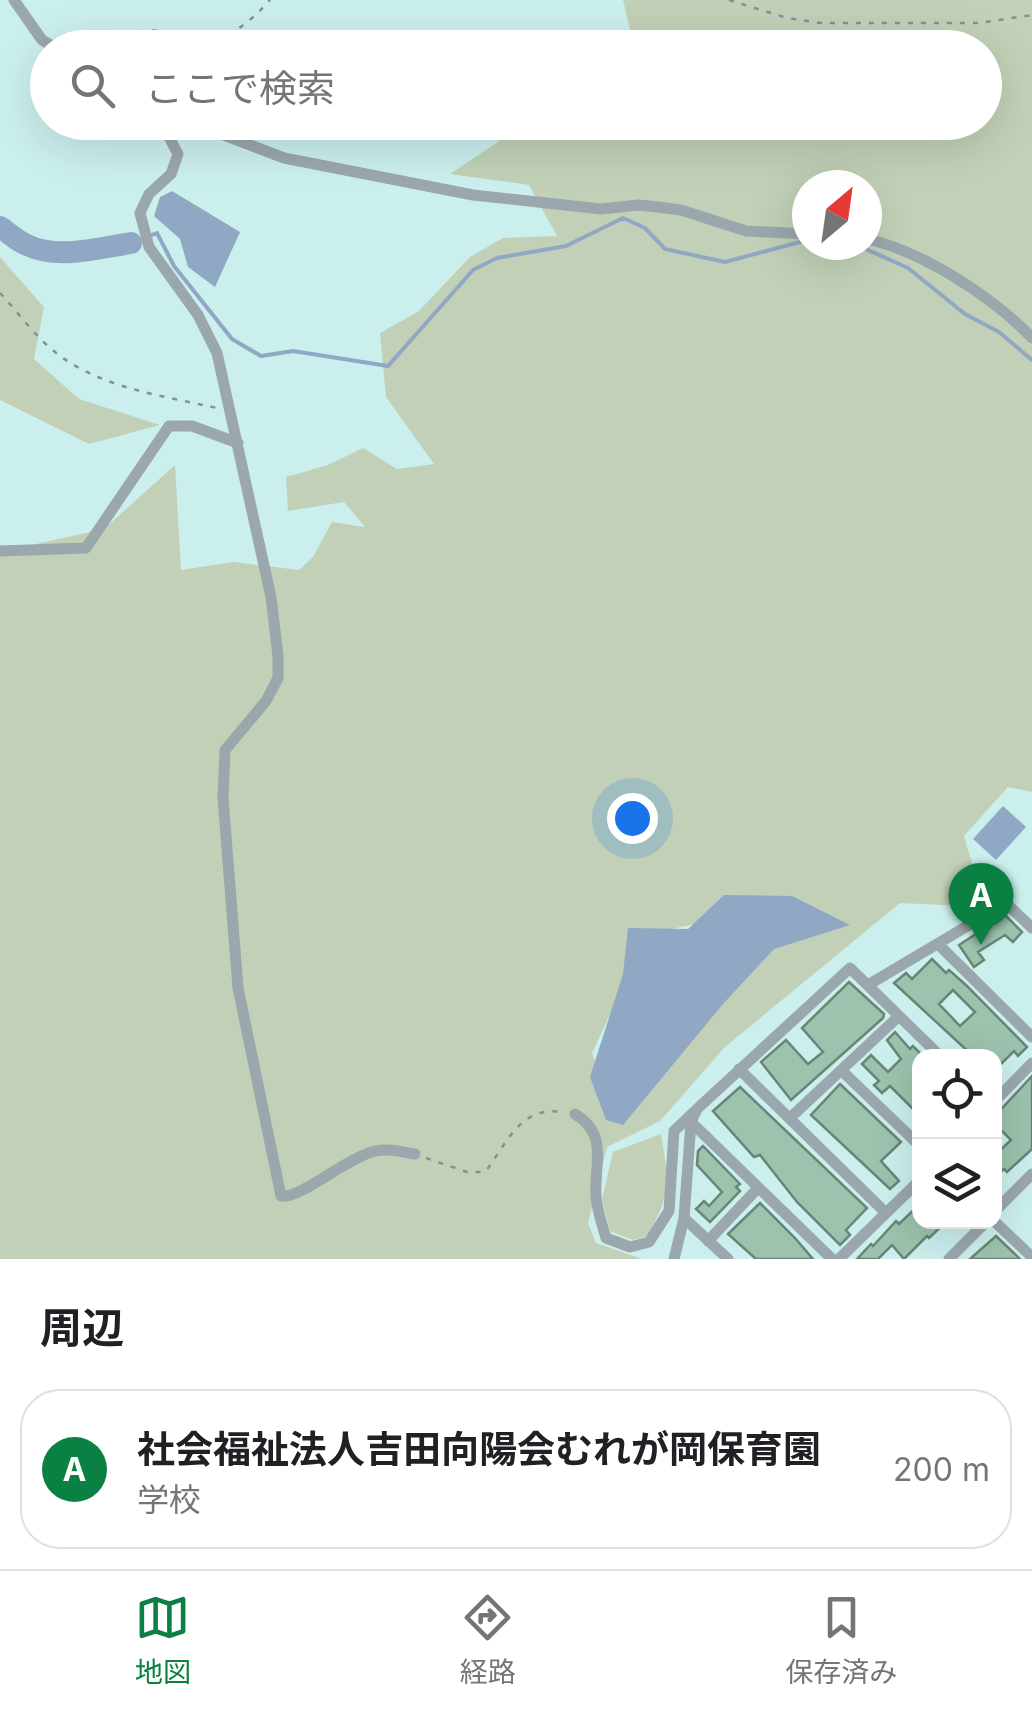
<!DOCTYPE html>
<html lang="ja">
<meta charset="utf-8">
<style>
body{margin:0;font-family:Inter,"Noto Sans JP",sans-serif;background:#f2f2f2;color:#202124}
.controls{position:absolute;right:30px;bottom:30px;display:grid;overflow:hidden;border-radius:20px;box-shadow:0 10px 40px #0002}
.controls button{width:90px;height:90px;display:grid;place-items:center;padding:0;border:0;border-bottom:2px solid #e0e0e0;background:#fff;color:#202124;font:50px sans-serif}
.compass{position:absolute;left:792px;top:170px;width:90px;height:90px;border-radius:50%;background:#fff;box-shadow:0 10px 40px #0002;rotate:29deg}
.you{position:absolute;left:632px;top:818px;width:35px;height:35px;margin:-25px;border:8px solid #fff;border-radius:50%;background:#1a73e8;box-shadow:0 0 0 15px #1a73e833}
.badge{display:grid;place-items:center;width:65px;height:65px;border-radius:50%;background:#0b8043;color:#fff;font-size:32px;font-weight:700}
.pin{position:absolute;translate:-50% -82px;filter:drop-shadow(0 2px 5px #0008)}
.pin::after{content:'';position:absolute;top:52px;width:35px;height:30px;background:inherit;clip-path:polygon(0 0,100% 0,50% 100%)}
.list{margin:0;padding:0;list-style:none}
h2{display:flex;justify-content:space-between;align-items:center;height:130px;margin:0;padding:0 40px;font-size:42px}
h2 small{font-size:32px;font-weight:400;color:#757577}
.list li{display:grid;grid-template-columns:65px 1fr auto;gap:30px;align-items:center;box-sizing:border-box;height:160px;margin:0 20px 20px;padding:0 20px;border:2px solid #e0e0e0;border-radius:40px}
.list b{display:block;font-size:38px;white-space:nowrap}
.list p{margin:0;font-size:32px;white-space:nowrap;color:#757577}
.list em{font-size:32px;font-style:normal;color:#757577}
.icon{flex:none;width:55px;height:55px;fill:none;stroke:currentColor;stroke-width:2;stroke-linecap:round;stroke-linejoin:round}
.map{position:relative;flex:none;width:1032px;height:1259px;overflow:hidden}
.search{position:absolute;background:#fff;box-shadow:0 10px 40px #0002;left:30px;right:30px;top:30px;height:110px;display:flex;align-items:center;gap:25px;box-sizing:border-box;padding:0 35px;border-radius:55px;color:#757577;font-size:38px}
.sheet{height:310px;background:#fff}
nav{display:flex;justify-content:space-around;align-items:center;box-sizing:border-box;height:140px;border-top:2px solid #e0e0e0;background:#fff;font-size:28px;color:#757577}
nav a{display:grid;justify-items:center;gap:5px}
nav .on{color:#0b8043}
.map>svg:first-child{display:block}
.green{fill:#c2d0b7;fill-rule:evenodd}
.water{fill:#90a8c4}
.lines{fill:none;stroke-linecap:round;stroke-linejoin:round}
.stream{stroke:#90a8c4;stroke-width:4}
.river{stroke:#90a8c4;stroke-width:22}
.building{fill:#9dc2ae;stroke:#6a8476;stroke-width:2.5;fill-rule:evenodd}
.path{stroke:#7c9594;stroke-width:2.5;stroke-dasharray:5 8;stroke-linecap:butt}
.street{stroke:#9aa7ac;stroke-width:11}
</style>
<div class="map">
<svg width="1032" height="1259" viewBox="0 0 1032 1259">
<rect width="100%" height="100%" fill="#cbefed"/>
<path class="green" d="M623 0H1032V792L1008 787 964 836 985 907 900 903 725 1047 660 1121 607 1147 588 1223 596 1243 642 1259H0V552L104 529 175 465 181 570 233 562 299 570 313 557 332 522 365 527 344 502 288 511 286 477 328 465 363 448 397 469 434 464 386 397 380 333 419 311 470 257 503 238 557 236 529 185 450 174 526 123 984 122V48L634 47ZM807 185H867V245H807ZM729 917 617 1116 592 1053 647 934Z
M0 257 44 307 34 359 79 399 160 425 89 444 0 400Z
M661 1134C669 1182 672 1193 647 1236L633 1240 610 1231 602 1200 613 1152Z"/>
<path class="water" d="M172 191 240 232 215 287 188 267 180 239 154 216 160 197Z
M1003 806 1026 827 996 860 973 839Z
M724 895 792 896 850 925 774 949 723 1004 623 1125 606 1120 590 1077 623 974 628 928 688 929Z"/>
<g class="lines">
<path class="stream" d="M131 243 157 233 174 266 232 339 261 356 293 351 388 366 473 270 497 258 566 246 623 218 645 228 665 249 725 262 807 240
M857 245 908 268 965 314 999 332 1032 360"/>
<path class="river" d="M0 227C9 233 17 241 27 245 57 260 99 248 131 243"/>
</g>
<path class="building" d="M1005 915 1022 932 1013 942 1005 935 978 952 984 960 974 967 959 945Z
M932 959 946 973 949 970 967 986 1027 1047 1018 1056 1014 1051 994 1071V1056H973L894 983 906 973 912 979ZM953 990 975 1012 960 1026 939 1004Z
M849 982 884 1014 883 1018 791 1100 761 1062 786 1040 808 1064 823 1052 802 1028Z
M895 1032 910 1049 913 1046 920 1053V1116L890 1086 882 1093 874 1085 879 1081 862 1064 871 1055 888 1072 901 1059 887 1040Z
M1032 1076V1149L1007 1172 1004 1169 994 1178V1156L1011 1140 994 1123V1117Z
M840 1084 901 1142 881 1161 899 1181 890 1189 811 1115Z
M740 1087 867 1208 846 1230 850 1235 840 1245 797 1202 760 1155 754 1157 713 1111Z
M703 1146 740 1184 736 1187 740 1191 710 1222 696 1209 704 1201 709 1206 722 1192 697 1165 698 1151Z
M760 1203 795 1238 813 1259H756L728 1234Z
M920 1204V1222H946L929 1238 927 1236 904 1259 892 1245 878 1259H857L871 1244 873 1246 896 1221 899 1224Z
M996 1236 1020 1259H970Z"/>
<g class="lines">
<path class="path" d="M729 0 787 18 821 23H979L1032 15
M119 48C147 12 176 43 210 40 232 38 256 16 270 0
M0 293C16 310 30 330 48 346 93 387 159 395 217 408
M426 1158 470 1173 486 1171C507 1143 520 1106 561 1112"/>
<path class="street" d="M14 0 42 40 56 48
M161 122 178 154 171 174 149 194 140 213 149 247 198 315 217 353 271 597 278 656V678L266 701 225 750 223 798 238 988 281 1196C299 1200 346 1158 375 1151 388 1148 402 1152 415 1154
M190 122 284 158 473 195 601 209 638 205 658 207 681 210 746 231 807 234
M867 239C922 251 993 297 1032 338
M0 551 86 548 169 426H192L238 443
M939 945 1032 1037
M868 985 1006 903 1032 928
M739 1069 886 1213
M842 1071 920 1146
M994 1102 1032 1063
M575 1114C609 1135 594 1163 596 1197 597 1210 602 1224 606 1238L630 1247 649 1242 669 1211 674 1131 695 1111
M790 1118 899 1016
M691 1122 832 1259
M994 1212 1032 1174
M684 1218 728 1259
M994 1221 1032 1257
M708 1241 758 1188
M674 1259 684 1218 691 1122 697 1109 850 968 940 1056
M839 1259 920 1180
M949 1259 986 1222"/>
</g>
</svg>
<div class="controls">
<button><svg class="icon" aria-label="locate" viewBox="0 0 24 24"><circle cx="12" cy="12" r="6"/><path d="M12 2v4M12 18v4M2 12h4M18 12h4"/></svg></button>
<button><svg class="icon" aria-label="layers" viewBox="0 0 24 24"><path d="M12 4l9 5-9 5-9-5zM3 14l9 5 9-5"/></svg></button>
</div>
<svg class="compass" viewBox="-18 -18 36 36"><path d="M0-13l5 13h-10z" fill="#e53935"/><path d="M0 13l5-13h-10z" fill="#757577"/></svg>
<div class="you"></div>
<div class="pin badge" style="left:981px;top:945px">A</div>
<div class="search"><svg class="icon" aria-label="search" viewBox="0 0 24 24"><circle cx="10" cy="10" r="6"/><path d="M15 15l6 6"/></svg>ここで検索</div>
</div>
<section class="sheet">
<h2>周辺<small></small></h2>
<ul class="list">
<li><span class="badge">A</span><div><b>社会福祉法人吉田向陽会むれが岡保育園</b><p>学校</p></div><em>200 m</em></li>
</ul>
</section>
<nav>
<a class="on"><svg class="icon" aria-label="map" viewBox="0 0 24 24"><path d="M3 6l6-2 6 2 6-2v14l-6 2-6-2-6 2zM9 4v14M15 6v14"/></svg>地図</a>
<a><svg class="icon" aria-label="directions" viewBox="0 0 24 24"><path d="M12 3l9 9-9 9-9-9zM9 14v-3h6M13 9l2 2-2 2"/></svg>経路</a>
<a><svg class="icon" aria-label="saved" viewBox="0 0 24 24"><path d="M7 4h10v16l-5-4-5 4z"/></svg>保存済み</a>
</nav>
